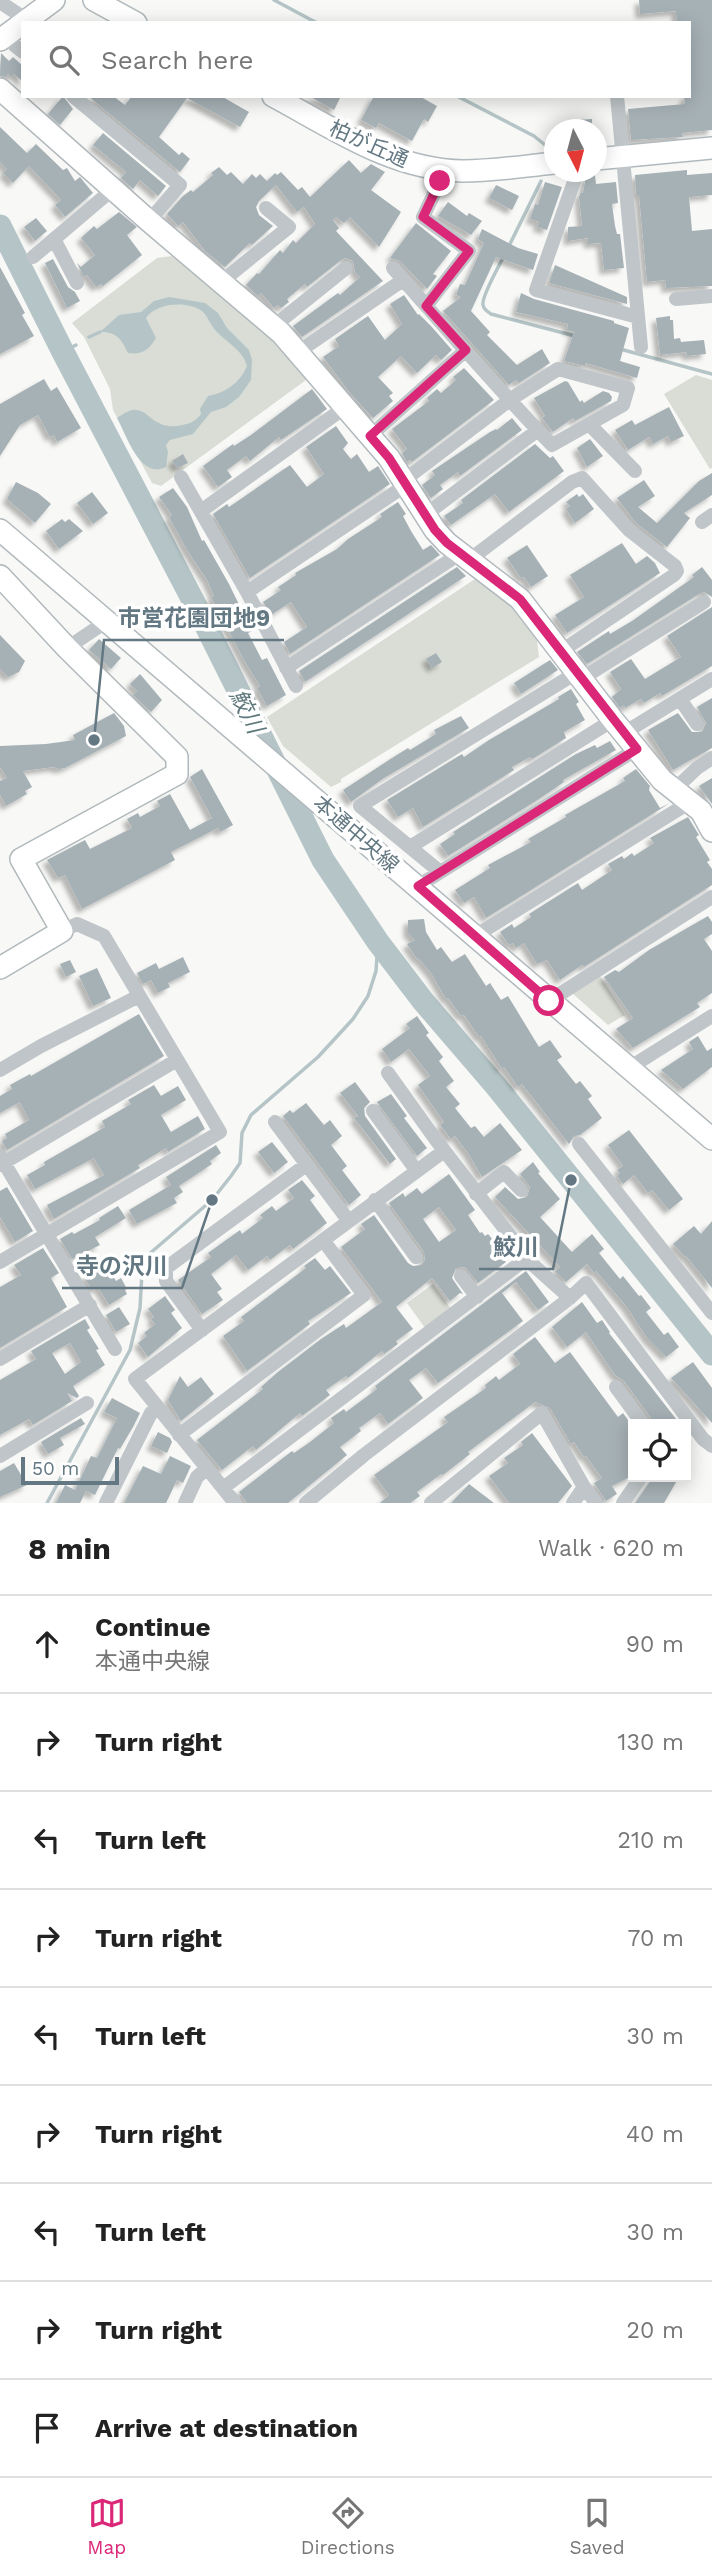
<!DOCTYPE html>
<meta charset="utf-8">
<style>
body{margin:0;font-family:"Work Sans","Noto Sans JP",sans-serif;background:#f6f6f6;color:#222}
.controls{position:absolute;right:21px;bottom:21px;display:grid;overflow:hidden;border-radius:0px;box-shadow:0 4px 18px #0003}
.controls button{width:63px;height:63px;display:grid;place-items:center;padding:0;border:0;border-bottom:2px solid #e0e0e0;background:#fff;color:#222;font:35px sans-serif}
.compass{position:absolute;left:544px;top:119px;width:63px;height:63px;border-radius:50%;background:#fff;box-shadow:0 4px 18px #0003;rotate:174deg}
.scale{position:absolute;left:21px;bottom:18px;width:98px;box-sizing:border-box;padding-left:7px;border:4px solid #637882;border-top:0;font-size:19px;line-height:24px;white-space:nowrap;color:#637882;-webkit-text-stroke:5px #fff;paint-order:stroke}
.stop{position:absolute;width:21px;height:21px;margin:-16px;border:5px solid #db2777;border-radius:50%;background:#fff}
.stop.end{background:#db2777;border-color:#fff;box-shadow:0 2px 7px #0008}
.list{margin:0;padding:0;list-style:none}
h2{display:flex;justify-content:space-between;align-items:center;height:91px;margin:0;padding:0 28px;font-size:30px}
h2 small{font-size:23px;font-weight:400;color:#767676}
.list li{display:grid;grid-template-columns:46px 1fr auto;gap:21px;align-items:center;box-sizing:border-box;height:98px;padding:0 28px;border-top:2px solid #e0e0e0}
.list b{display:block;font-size:26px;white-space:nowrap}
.list p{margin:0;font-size:23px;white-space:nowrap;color:#767676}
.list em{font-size:23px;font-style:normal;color:#767676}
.icon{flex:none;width:38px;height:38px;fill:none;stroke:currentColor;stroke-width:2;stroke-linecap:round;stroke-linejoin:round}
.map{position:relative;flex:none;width:712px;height:1503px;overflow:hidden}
.search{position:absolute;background:#fff;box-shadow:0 4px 18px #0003;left:21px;right:21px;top:21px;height:77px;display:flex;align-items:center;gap:18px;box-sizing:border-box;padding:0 24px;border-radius:0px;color:#767676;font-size:26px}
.sheet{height:973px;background:#fff}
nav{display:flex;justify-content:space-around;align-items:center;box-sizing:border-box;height:98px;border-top:2px solid #e0e0e0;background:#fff;font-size:19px;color:#767676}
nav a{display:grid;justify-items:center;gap:4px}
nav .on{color:#db2777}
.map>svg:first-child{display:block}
.green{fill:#d9ddd5}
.water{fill:#b5c5c7}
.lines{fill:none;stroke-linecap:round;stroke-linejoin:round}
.stream{stroke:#b5c5c7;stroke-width:3.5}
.river{stroke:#b5c5c7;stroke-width:23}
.building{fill:#a6b1b6;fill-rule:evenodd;filter:url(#shadow)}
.secondary-casing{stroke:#b1b9bd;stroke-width:24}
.street{stroke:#bfc5c8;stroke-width:14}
.secondary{stroke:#fff;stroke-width:21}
.route{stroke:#db2777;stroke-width:9}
.labels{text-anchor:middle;stroke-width:7;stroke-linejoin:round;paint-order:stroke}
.street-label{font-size:21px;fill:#637882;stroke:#fff}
.water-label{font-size:23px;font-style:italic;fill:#5e787c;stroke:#fff}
.leader{fill:none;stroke:#637882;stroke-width:2.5}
.callout-dot{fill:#637882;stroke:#fff;stroke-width:2.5}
.callout-label{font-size:23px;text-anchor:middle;font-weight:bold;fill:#637882;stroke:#fff;stroke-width:7;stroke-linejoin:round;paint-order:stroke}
</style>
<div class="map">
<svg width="712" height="1503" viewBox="0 0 712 1503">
<defs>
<filter id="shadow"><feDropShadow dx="-4.5" dy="4.5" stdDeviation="2" flood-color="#0004"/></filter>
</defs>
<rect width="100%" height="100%" fill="#f8f8f6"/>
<path class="green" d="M172 256 271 338 306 380 161 486 152 483 113 410 110 389 84 337 72 323 157 258Z
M696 375 712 380V468L710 469 664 394Z
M475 579 508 602 537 640 539 657 341 779V782L331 787 283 746 267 717Z
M600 976 625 1015 608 1025 572 993Z
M433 1284 451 1309 425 1328 407 1303Z"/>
<path class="water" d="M169 297 205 303 218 313 227 328 249 350 252 360 251 380 239 397 226 407 211 412 193 434 170 440 166 445 168 452 166 467C140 480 127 436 117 418 121 415 128 411 132 410 149 408 152 429 177 426 188 424 194 423 201 414L200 409 208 396C225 393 240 383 247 366 243 351 229 344 218 333 211 327 208 316 202 311 187 300 155 303 146 318L156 338C149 350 142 355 128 353 121 339 117 332 100 332L119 315 141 312 154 301Z"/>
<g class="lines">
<path class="stream" d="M274 0 317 23
M457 96 534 136 550 149
M509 246 541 181
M504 256C499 266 481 297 483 305 484 310 487 311 491 314L575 336
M89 337 100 332
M620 349 712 374
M63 352 76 345
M47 1503 130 1350 140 1308 142 1272 148 1255 212 1200 231 1176 240 1163 242 1133 251 1115 318 1057 353 1019 368 996 376 971 378 942"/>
<path class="river" d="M0 226 63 352 198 610 323 860 378 942 423 1001 496 1086 712 1354"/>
</g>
<path class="building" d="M639 0H712V130L682 133 683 137 631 140 628 109 685 104 684 96H689V23H677L676 11 640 14Z
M1 53 9 61 13 57 23 66V82L14 74 11 77 8 74 5 77 0 76Z
M63 96 73 109 60 125 48 114Z
M88 96H113L125 105 132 96H221L249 112 240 127 187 98 159 137 179 155 182 152 190 159 180 172Z
M309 96H341L334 110Z
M374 96H419L437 106 428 122 424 119 412 141 379 123 376 128 361 120Z
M592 119V129L578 130V120Z
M0 127 27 153 36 144 63 170 67 168 75 181 80 177 93 193 65 217 55 205 61 200 29 166 13 183 3 173 7 169 0 162Z
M103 133 166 186 158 196 140 180 133 189 121 178 126 172 93 145Z
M349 160 361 173 371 164 385 172 371 190 401 212 379 247 350 217 344 223 336 217 333 220 339 228 336 231 383 281 302 337 293 326 338 293 340 295 360 277 355 272 353 261 345 258 340 261 307 287 305 284 287 299 289 302 281 308 278 305 274 308 261 293 258 296 246 285 257 273 259 274 280 250 283 253 293 240 296 243 315 224 304 207 297 212 276 185 259 201 256 207 259 215 273 226 252 245 250 243 225 267 205 251 183 222 178 226 167 214 183 196 191 190 193 192 213 175 211 173 219 167 227 175 231 172 243 184 252 174 256 178 260 174 267 181 275 173 277 175 281 172 298 190 302 187 310 197Z
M687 170V175L712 173V195L689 197 692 231 712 229V286L666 288 665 280 647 282 639 195H636L635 175Z
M595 175 596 184 616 182 618 203 612 204 615 226 617 234H620L624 268 604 270 601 243 588 244V238L568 241V227L582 226 579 197 581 192 583 193 586 176Z
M545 182 562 187 547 230 537 227 539 222 530 219 535 204 538 205Z
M496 185 519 196 512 210 489 198Z
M448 202 467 216 469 213 482 221 471 235 438 216Z
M119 212 137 227 127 235 142 255 103 286 101 284 96 287 87 275 84 277 77 263 81 267 95 255 81 238 94 226 97 229Z
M36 218 47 231 35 241 24 227Z
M416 223 451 251 433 274 437 276 427 289 400 261 390 258Z
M482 229 518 248 538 254 533 270 496 257 471 311 490 332 487 335 517 365 542 349 550 363 519 383 516 380 509 385 443 311 461 297 456 295 460 284 465 285 484 243 478 239Z
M53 259 68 287 75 292 80 301 67 308 45 263Z
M555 265 627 297V304L549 283Z
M0 267 25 313 22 315 34 336 0 354Z
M521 293 534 299 614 321V323L629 328 620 361 640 367 637 378 586 363 585 366 564 361 574 332 567 330 568 324 516 312Z
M404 295 418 315 419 314 431 326 452 350 441 360 436 355 417 373 401 356 378 377 393 393 389 396 393 401 373 418 350 393 323 357 339 346 335 339 368 316 385 340 402 324 390 304Z
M670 316V320H673L674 339 680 338 681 342 704 340 706 354 687 356 686 352 660 355 656 318Z
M464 368 494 400 412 462 410 460 407 462 402 453 407 449 392 429 429 401 427 398 437 389 441 393 456 380 453 377Z
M44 379 51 391 57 387 81 428 57 442 54 435 50 437 38 415 20 425 0 456V404Z
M565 381 568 382 580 402 582 400 584 403 603 391 609 393 612 397 611 401 575 421 573 418 553 432 542 418 545 416 534 398Z
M312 389 327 409 281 440 279 437 250 461 246 456 227 470 232 477 218 487 203 466 233 444 234 446 251 435Z
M669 407 684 436 671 442 668 436 653 444 649 437 628 450 615 430 632 420 635 425Z
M512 418 522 430 460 476 458 472 440 485 443 489 431 498 422 485 435 475 432 471 490 432 496 429 497 430Z
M336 426 348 443 343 449 351 459 357 454 369 472 378 466 390 484 250 578 213 514 227 504 229 507 290 465 307 487 324 474 306 447Z
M590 439 603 456 587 467 577 448Z
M535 444 550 458 553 456 564 471 509 512 495 494 451 525 444 516 463 503 461 500Z
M183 454 188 463 177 468 172 461Z
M712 473V495L684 513 690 518 667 547 636 523 617 498 644 480 655 496 638 507 657 523 699 481Z
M16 482 38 493 51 504 35 523 7 499Z
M173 488 187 507 202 541 204 540 229 584 252 631 248 633 262 660 267 658 286 695 267 706 257 688 260 686 245 662 211 597 214 596 207 580 187 550 169 517 172 515 159 497Z
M92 492 108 513 93 524 77 503Z
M577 494 579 497 583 494 594 509 575 523 566 509 570 506 566 502Z
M398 502 406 514 403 516 411 531 423 550 431 545 440 555 290 654 284 642 307 627 291 602 271 615 263 602 281 590 278 587 296 575 295 573 337 549 348 539 382 517 380 514Z
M62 519 65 522 69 519 83 531 59 549 46 531Z
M622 543 636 564 647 556 655 563 660 573 567 633 555 615 584 597 570 575Z
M527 545 548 576 531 587 524 577 521 578 507 558Z
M457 567 466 576 305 682 299 671Z
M702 567 712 580V597L704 592 699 594 587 664 577 652 609 631 610 634 632 621 694 577 692 575Z
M712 607V666L662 696 660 693 644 703 641 699 625 708 624 705 620 708 612 697 621 689 610 672 631 659 645 679 681 657 667 636Z
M0 635 25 661 19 672 8 677 0 669Z
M99 639 121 658 111 669 89 650Z
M436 653 442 662 432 668 426 659Z
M550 660 558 670 521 694 514 683Z
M140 674 162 700 151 712 133 695 137 691 130 684Z
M571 689 579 702 576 704 585 720 564 732 566 738 534 758 531 759 530 757 512 767 514 770 423 827 413 808 398 817 387 800 462 754 464 757 489 740 559 699 558 697Z
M712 698V748L673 770 648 730 678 713 692 732H702L706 723 697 707Z
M114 713 124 726 126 736 65 768 58 769 54 767 23 771 32 787 25 791 27 794 6 806 0 795V781L7 778 0 767V746L46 744 75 740 73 735Z
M461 716 469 728 384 778 351 802 343 790 392 758 408 748 410 750 436 734 434 730Z
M610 741 616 750 563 780 564 782 539 799 448 856 440 844 455 834 453 832 576 754 595 745 597 748Z
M202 769 233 825 220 832 218 828 171 852 175 860 82 909 65 875 58 878 47 860 85 840 90 849 132 828 127 819 138 813 140 817 160 806 157 801 170 794 190 830 212 818 190 777Z
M636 769 650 786 649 790 660 808 670 803 486 918 474 897 464 903 455 890 490 868 488 865 531 842 528 839 566 817 565 815 625 781 623 778Z
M712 778V804L699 786Z
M688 817 699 835 696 837 710 860 707 862 712 869V885L584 967 582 965 560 980 547 960 537 964 524 943 516 948 513 943 509 945 500 932 512 924 514 928 531 917 529 914 578 883 582 890 612 870 608 864 622 856 624 859 632 853 634 856 654 843 650 838Z
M708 916 712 922V934L704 939 712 951V993L697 1003 700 1007 633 1048 616 1029 633 1018 604 977 615 970 619 972 649 950Z
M424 919 426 932 437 950 441 947 452 962 465 954 486 986 490 983 501 1000 508 996 539 1047 550 1040 562 1057 557 1060 576 1084 580 1081 592 1096 588 1099 602 1118 580 1135 574 1136 569 1144 522 1084 518 1087 504 1067 502 1069 481 1036 479 1037 464 1015 461 1016 448 998 446 999 431 973 418 958 417 959 407 944 415 940 408 933V920Z
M183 957 190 972 168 983 170 987 158 993 151 980 143 984 137 973 156 963 159 969Z
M70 960 76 972 66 977 60 964Z
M97 968 111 998 93 1006 79 976Z
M139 1014 164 1056 7 1150 2 1141 7 1138 5 1134 29 1120 20 1102 0 1113V1096L12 1089 10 1085 30 1074 31 1076Z
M417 1016 429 1033 426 1035 443 1057 439 1061 454 1081 446 1087 460 1104 455 1108 471 1128 475 1126 484 1137 500 1123 522 1150 482 1177 468 1153 455 1136 451 1139 440 1125 444 1122 418 1085 430 1076 409 1049 391 1062 382 1049 410 1028 406 1024Z
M698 1036 707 1051 712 1048V1067L683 1089 661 1070 693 1049 689 1042Z
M355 1082 370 1102 364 1108 365 1116 396 1159 390 1164 354 1118 358 1116 340 1093Z
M154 1085 161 1096 178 1086 186 1100 161 1115 171 1132 198 1116 205 1129 168 1152 166 1148 138 1165 140 1168 54 1219 47 1205 104 1175 94 1158 35 1189 27 1175 45 1165 44 1162 105 1127 102 1121 131 1104 128 1100Z
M391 1094 407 1116 404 1118 427 1148 417 1156 377 1102Z
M306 1103 324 1125 330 1120 342 1136 331 1145 347 1166 342 1170 361 1195 349 1205 283 1116 290 1110 293 1113Z
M629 1130 683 1199 669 1210 652 1190 648 1193 634 1175 623 1184 617 1176 620 1173 617 1170 623 1166 608 1145Z
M272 1142 288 1162 274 1173 258 1152Z
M216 1145 221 1153 210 1161 212 1164 179 1186 183 1192 174 1198 177 1203 137 1224 129 1210 171 1185 166 1177Z
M533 1162 540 1172 538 1173 560 1199 540 1217 572 1252 592 1234 604 1249 599 1253 620 1279 623 1276 639 1296 641 1295 651 1308 646 1312 664 1335 668 1332 679 1347 666 1357 647 1338 626 1306 596 1271 594 1273 587 1264 566 1282 555 1271 560 1267 495 1197 505 1187 518 1199 527 1197 530 1187 520 1174Z
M449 1174 475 1210 468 1215 480 1233 482 1232 485 1236 488 1234 505 1254 502 1257 506 1262 478 1283 465 1267 456 1268 452 1278 463 1294 460 1293 450 1301 432 1278 396 1307 413 1329 396 1341 398 1344 384 1354 382 1351 348 1378 346 1376 326 1390 330 1395 302 1416 300 1413 256 1450 253 1446 222 1470 197 1440 263 1389 261 1387 278 1372 321 1339 344 1324 346 1328 382 1302 341 1247 365 1229 361 1224 374 1215 408 1263 413 1266 421 1265 425 1260 424 1252 389 1203 403 1193 405 1197 417 1188 422 1194ZM439 1207 456 1230 439 1242 423 1219Z
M302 1180 315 1196 310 1200 327 1223 293 1249 290 1245 270 1260 267 1256 248 1270 236 1255 215 1271 211 1274 222 1289 217 1292 223 1300 202 1314 178 1280 211 1257 208 1253 240 1230 242 1234 263 1218 260 1215 272 1206 276 1211 294 1198 288 1190Z
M7 1187 33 1231 15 1242 0 1217V1191Z
M118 1206 126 1218 95 1237 100 1245 72 1259 60 1239 72 1232 74 1234 100 1220 99 1218Z
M712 1221V1288L686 1256 685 1257 673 1244 694 1226 701 1234Z
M43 1248 59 1273 51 1278 67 1307 0 1348V1287L21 1275 14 1265Z
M315 1258 325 1270 330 1266 351 1293 308 1321 310 1324 247 1371 223 1336 244 1321 241 1317 306 1268 304 1266Z
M106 1264 116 1281 121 1278 127 1289 125 1290 127 1294 109 1305 98 1287 92 1290 84 1277Z
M526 1271 549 1302 538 1310 516 1282 502 1293 523 1321 438 1383 426 1368 409 1380 423 1398 388 1424 380 1413 359 1428 361 1431 340 1447 347 1455 288 1503H247L239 1492 292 1451 294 1453 310 1442 334 1423 331 1418 344 1409 346 1412 377 1389 375 1386 397 1369Z
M165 1296 175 1310 171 1313 182 1328 148 1357 138 1343 147 1336 144 1333 155 1324 151 1319 154 1317 148 1309Z
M582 1302 597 1323 602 1320 610 1332 609 1333 680 1424H652L651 1418 624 1381 615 1375 586 1332 567 1347 552 1327Z
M119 1307 130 1324 116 1332 106 1315Z
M85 1319 90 1328 87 1330 99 1349 96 1350 105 1365 73 1386 79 1396 77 1398 67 1393 72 1401 33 1425 29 1419 0 1435V1380L36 1359 31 1351ZM70 1343 81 1362 65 1374 52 1353Z
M535 1337 555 1363 570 1352 618 1417 623 1413 633 1427V1471L630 1477 612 1486 617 1494 606 1501 594 1483 602 1478 586 1456 584 1457 574 1442 571 1444 550 1408 535 1402 468 1452 470 1454 443 1475 441 1474 417 1492 420 1496 410 1503H380L389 1495 374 1475 448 1422 444 1417 486 1388 485 1385 496 1376 499 1380 520 1364 513 1354Z
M693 1362 712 1388V1423L671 1378Z
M180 1376 188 1387 201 1377 214 1394 181 1421 168 1400Z
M112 1398 140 1413 133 1427 120 1449 118 1448 95 1495 86 1491 80 1503H56L65 1485 75 1490 91 1456 97 1458 117 1418 104 1412Z
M81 1418 85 1424 60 1438 64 1445 48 1454 41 1442Z
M158 1432 170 1438 172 1442 167 1453 151 1446Z
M532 1433 572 1486 558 1503H509L489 1476 508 1463 504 1458 523 1445 521 1442Z
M170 1456 191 1466 183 1483 177 1480 166 1503H124L143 1466 161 1474Z
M14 1463 27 1485 0 1497V1471Z
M653 1477H679L664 1503H635Z
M469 1484 494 1503H451Z"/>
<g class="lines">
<defs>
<path id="secondary" d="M94 0 136 23
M23 23 54 0
M0 40 23 23
M0 89 149 221 281 333 389 458 435 530 447 543 520 599 613 720 662 780 701 811 712 831
M273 96C333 128 392 170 463 171 493 171 524 166 554 163
M596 159 712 148
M0 530 712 1139
M0 576 67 648 177 757V774L21 859 62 931 0 968"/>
</defs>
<use href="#secondary" class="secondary-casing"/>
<path class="street" d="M0 2 27 20
M14 45 23 52
M73 96 180 185 149 221
M617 96 641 347
M577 173 536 290 638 317
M54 239 77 283
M33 257 113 189
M393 268C445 327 497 388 552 445L623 405 628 388 558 369 511 399 403 481
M221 282 289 227 266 208
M676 299 712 296
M426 306 469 251 423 217 440 181 442 169
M274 326 346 268
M298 352 403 280
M590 425 635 471
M370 436 466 350
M181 477 247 592 296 686
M201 511 344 408
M425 515 538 430
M702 522 712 515
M477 554 572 482 582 478 629 530 675 566 677 571 674 575 560 652
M247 592 406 485
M67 648 107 621
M286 668 461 553
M581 679 704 602
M680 699 697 724
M624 733 712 679
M674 790 697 768 712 758
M410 847 613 720
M439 871 360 806 576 673
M418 886 637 749
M475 936 690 802
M549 1001 712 897
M629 1068 712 1016
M0 1070 41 1046 139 996
M388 1073 436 1140 532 1264 570 1298
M373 1111 416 1170
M275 1122 348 1220
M579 1144 712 1313
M0 1156 115 1349
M0 1165 177 1060
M476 1194 504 1172 521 1190
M375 1200 416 1257
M0 1262 220 1132 104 936 77 924 62 931
M461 1276 477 1297
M202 1330 166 1281V1268L306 1165
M0 1359 90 1305
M616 1387 643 1424
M179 1435 364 1295 323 1240
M0 1456 87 1403
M223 1488 527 1258
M106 1503 151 1413 157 1407
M185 1503 197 1477 207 1468
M235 1503 135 1379 444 1151
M306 1503 364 1455 570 1298 586 1283 703 1439 712 1446
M431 1503 542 1413 584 1487 596 1503
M573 1503 584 1487
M623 1503 641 1477"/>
<use href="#secondary" class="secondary"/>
</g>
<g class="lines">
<path class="route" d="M440 181 423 217 469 251 426 306 466 350 370 436 389 458 435 530 447 543 520 599 637 749 418 886 549 1001"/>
</g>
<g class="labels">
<g class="street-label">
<text transform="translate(369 144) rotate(24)" y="7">柏が丘通</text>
<text transform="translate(356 834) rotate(41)" y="7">本通中央線</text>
</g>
<g class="water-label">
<text transform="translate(247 711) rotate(63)" y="8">鮫川</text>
</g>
</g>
<path class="leader" d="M94 740L104 640H284M571 1180L553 1269H479M212 1200L182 1288H62"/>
<g class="callout-dot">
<circle cx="94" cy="740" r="7"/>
<circle cx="571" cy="1180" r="7"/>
<circle cx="212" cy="1200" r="7"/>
</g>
<g class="callout-label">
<text x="194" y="626">市営花園団地9</text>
<text x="516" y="1255">鮫川</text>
<text x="122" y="1274">寺の沢川</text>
</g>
</svg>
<div class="controls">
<button><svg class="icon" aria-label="locate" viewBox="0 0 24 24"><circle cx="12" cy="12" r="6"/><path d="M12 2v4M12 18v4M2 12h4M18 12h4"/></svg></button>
</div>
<svg class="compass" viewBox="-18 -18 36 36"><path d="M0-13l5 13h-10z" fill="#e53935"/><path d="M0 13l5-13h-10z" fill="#767676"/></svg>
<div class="scale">50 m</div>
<div class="stop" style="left:549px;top:1001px"></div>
<div class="stop end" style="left:440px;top:181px"></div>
<div class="search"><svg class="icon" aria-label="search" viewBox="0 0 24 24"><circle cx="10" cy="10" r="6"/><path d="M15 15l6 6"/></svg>Search here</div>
</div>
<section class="sheet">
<h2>8 min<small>Walk · 620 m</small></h2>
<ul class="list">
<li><svg class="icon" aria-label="ahead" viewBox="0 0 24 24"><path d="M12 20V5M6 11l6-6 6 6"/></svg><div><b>Continue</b><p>本通中央線</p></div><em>90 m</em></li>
<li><svg class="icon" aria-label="right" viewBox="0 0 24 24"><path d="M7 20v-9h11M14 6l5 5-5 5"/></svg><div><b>Turn right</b></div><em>130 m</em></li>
<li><svg class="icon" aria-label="left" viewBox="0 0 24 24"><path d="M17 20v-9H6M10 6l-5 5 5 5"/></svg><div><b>Turn left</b></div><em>210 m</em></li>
<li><svg class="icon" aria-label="right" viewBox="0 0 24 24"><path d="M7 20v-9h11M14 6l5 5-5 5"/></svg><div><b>Turn right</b></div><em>70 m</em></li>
<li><svg class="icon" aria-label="left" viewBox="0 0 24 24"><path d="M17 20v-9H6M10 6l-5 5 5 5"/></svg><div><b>Turn left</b></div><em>30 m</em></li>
<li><svg class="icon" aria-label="right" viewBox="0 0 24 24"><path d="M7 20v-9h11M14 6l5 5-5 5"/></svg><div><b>Turn right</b></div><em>40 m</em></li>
<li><svg class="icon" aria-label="left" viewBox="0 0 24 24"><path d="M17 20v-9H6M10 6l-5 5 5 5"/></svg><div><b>Turn left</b></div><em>30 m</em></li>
<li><svg class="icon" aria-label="right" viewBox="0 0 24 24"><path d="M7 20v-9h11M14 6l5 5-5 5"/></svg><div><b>Turn right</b></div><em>20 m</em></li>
<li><svg class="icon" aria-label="arrive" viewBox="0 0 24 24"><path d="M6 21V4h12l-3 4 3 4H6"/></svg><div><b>Arrive at destination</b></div></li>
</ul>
</section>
<nav>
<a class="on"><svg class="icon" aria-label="map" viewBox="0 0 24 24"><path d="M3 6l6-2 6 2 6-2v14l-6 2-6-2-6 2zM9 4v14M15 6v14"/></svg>Map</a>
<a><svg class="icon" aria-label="directions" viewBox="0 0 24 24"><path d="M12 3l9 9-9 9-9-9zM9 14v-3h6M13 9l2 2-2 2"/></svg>Directions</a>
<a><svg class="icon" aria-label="saved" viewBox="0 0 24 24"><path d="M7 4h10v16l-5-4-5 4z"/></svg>Saved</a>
</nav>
